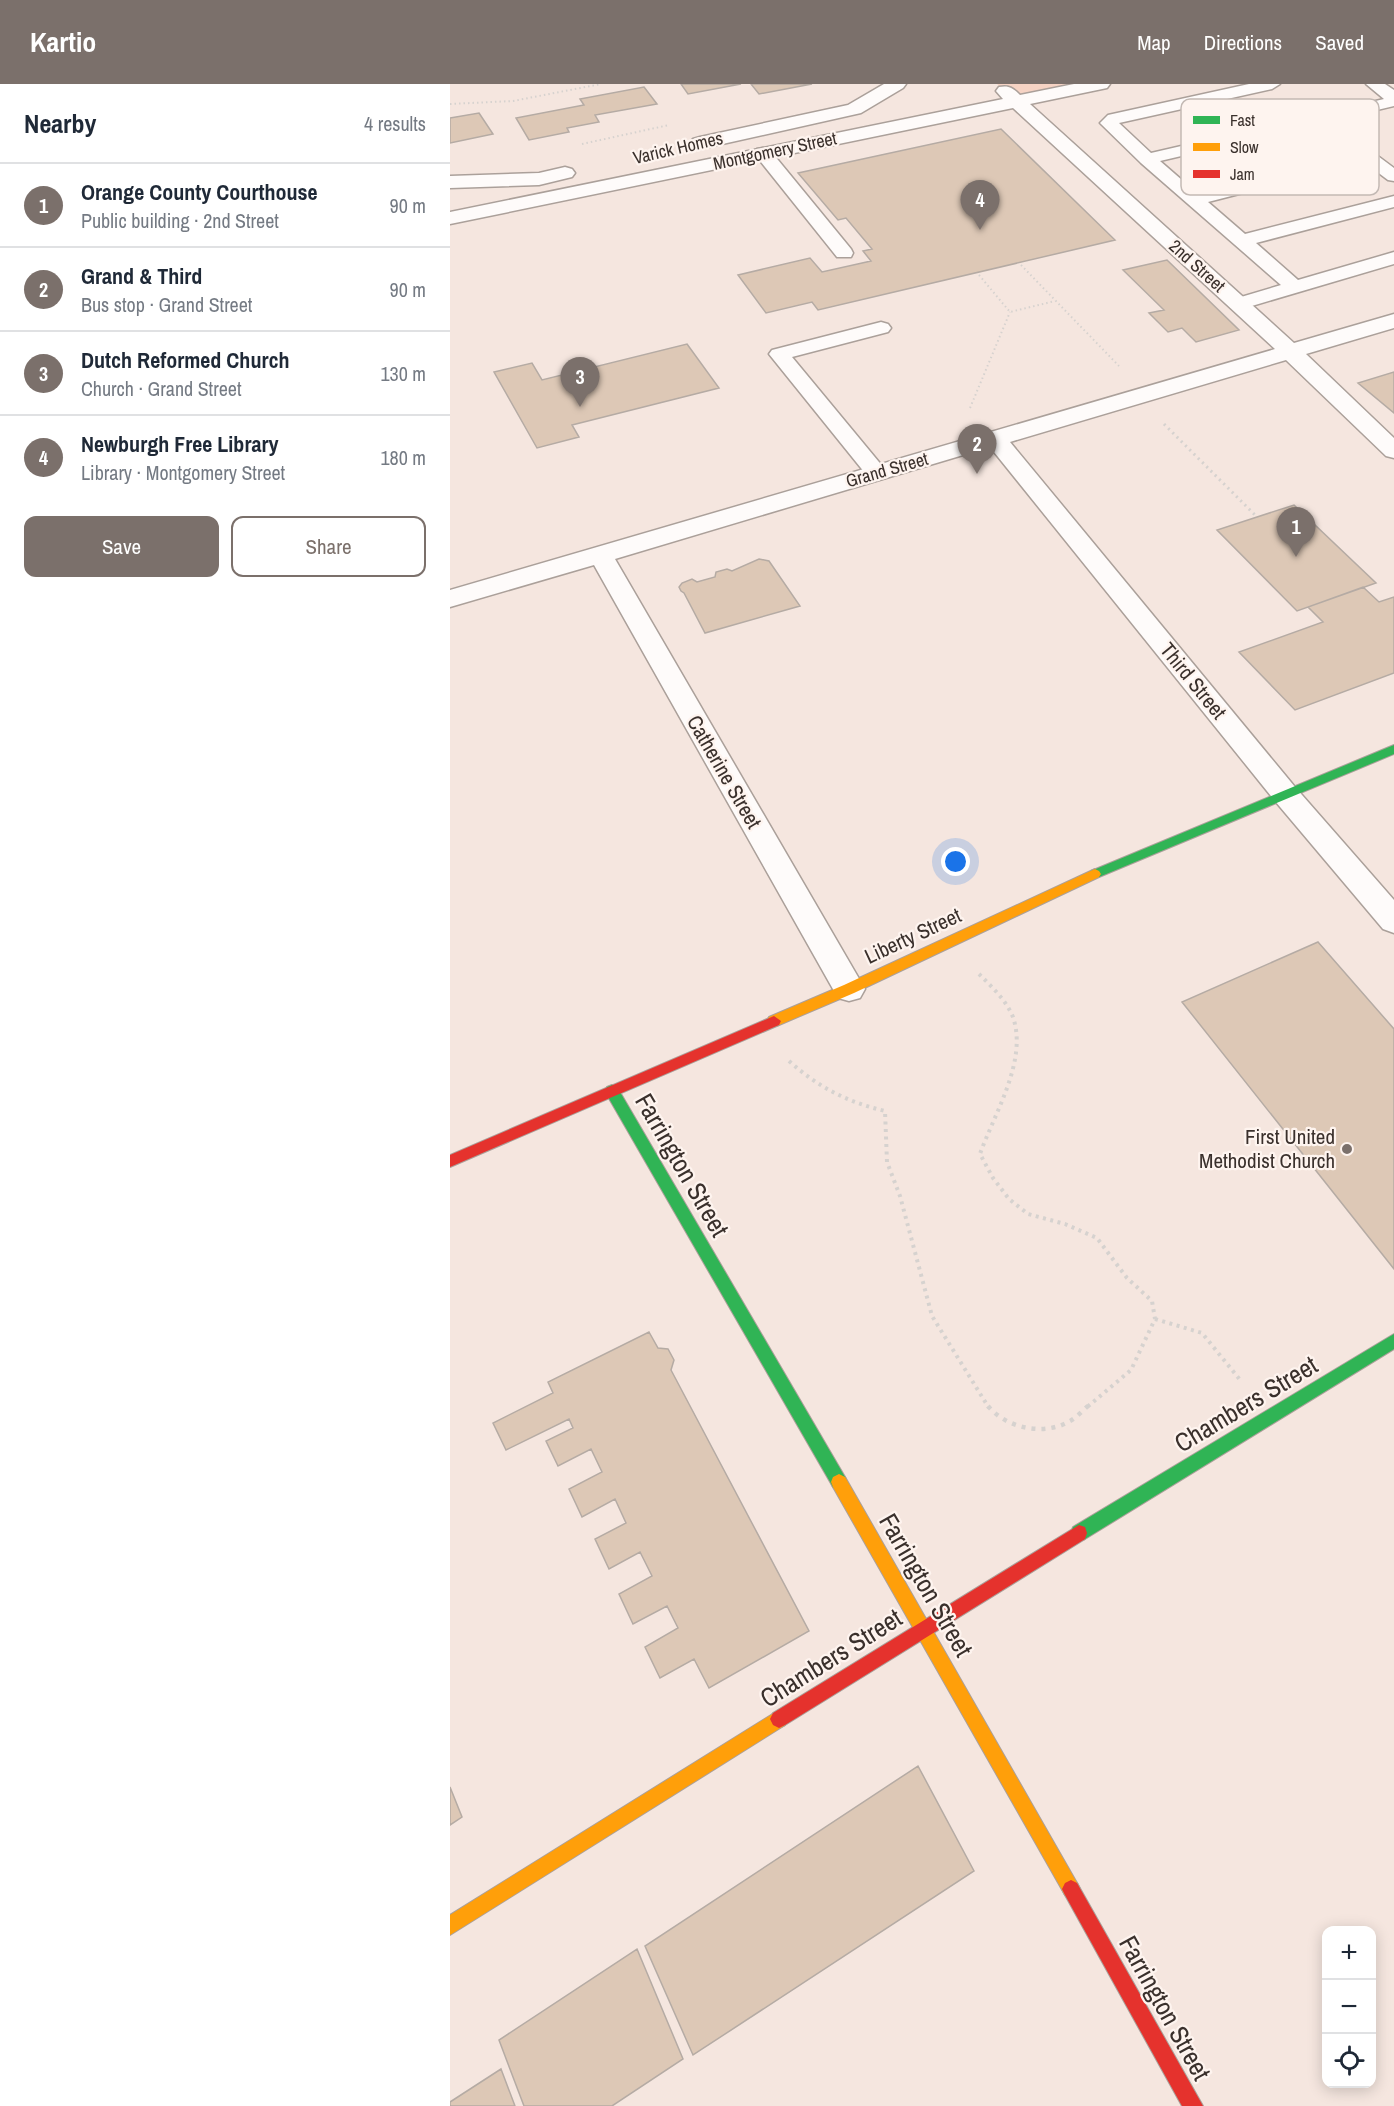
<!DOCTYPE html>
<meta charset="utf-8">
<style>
body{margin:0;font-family:"Archivo Narrow",sans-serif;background:#f2f2f3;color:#1f2937}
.controls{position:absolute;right:18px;bottom:18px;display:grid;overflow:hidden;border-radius:12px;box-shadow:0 3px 15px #0003}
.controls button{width:54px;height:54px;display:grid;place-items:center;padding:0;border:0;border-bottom:2px solid #e0e1e3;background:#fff;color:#1f2937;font:30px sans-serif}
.you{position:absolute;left:506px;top:778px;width:21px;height:21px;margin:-15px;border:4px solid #fff;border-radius:50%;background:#1a73e8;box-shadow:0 0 0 9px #1a73e833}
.badge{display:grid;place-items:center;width:39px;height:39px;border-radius:50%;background:#7b706b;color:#fff;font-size:20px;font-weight:700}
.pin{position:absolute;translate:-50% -50px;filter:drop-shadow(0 2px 3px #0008)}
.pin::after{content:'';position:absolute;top:32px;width:21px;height:18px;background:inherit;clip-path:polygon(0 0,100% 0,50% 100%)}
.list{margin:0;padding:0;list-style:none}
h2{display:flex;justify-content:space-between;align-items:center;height:78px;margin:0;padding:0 24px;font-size:26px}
h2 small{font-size:20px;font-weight:400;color:#747a83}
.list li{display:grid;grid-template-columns:39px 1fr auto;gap:18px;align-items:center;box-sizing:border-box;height:84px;padding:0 24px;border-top:2px solid #e0e1e3}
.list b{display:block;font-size:22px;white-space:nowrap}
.list p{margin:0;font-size:20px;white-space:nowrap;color:#747a83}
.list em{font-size:20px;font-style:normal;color:#747a83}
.actions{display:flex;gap:12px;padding:18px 24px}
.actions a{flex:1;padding:14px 0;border:2px solid #7b706b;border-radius:12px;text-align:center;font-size:21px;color:#7b706b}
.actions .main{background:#7b706b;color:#fff}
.icon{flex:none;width:33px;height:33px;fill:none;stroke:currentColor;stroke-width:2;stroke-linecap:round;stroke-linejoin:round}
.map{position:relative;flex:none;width:944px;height:2022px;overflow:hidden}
header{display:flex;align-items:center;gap:36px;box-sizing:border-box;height:84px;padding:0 30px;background:#7b706b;color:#fff}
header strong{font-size:28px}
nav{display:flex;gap:33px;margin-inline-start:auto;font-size:21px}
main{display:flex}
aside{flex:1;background:#fff}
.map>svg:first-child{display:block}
.green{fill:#f6d3c4}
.building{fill:#ddc8b6;stroke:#b5aba4;stroke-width:1.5}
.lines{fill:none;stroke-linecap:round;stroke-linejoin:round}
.lane-casing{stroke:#aba09a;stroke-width:3}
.street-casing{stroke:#aba09a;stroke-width:3}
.fast-casing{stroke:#aba09a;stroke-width:2}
.slow-casing{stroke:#aba09a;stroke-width:2}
.jam-casing{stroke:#aba09a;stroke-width:2}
.path-far3{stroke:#d6d2cf;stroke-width:2;stroke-dasharray:1.5 3;stroke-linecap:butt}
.path-far2{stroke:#d6d2cf;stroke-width:3;stroke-dasharray:2 4;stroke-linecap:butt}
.path-far1{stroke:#d6d2cf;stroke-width:4;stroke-dasharray:3 4.5;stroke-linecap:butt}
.path{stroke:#d6d2cf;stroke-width:4.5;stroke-dasharray:4 6;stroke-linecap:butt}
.lane{fill:#fefbfa;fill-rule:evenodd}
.street{fill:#fefbfa;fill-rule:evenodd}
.fast{fill:#30b455;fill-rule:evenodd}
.slow{fill:#ff9f0a;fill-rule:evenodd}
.jam{fill:#e5322d;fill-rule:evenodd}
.poi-dot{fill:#7b706b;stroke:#fef4ef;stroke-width:2}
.labels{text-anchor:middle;stroke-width:4.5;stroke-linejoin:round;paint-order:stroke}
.far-street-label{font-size:18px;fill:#3a302c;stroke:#fef4ef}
.street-label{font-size:21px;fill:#3a302c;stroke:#fef4ef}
.poi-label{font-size:21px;fill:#3a302c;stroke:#fef4ef;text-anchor:end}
.near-street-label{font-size:26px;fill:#3a302c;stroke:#fef4ef}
.key{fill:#fef4ef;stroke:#c3b9b4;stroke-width:1.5}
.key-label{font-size:16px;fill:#3a302c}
</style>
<header>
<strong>Kartio</strong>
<nav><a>Map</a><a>Directions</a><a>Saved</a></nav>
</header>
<main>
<aside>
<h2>Nearby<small>4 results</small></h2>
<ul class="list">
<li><span class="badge">1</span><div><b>Orange County Courthouse</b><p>Public building · 2nd Street</p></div><em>90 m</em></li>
<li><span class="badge">2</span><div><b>Grand &amp; Third</b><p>Bus stop · Grand Street</p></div><em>90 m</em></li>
<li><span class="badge">3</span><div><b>Dutch Reformed Church</b><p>Church · Grand Street</p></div><em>130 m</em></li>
<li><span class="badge">4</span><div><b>Newburgh Free Library</b><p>Library · Montgomery Street</p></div><em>180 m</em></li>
</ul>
<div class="actions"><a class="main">Save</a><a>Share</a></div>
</aside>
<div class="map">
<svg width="944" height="2022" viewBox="0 0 944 2022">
<rect width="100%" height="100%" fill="#f5e6df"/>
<path class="green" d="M547 0H653L567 18Z"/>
<path class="building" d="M231 0H291L238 10Z
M301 0H362L309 10Z
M194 3 207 20 145 31 149 38 117 44 119 48 79 56 66 34 134 21 130 15Z
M29 29 43 50 0 59V34Z
M551 45 665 156 368 226 362 218 316 229 288 191 360 174 372 188 421 177 413 167 422 165 396 134 388 136 348 89Z
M717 176 789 246 746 258 732 244 718 248 699 229 714 226 673 186Z
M237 260 269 304 122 341 129 353 87 364 44 288 82 279 92 296Z
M944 288V329L908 299Z
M844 421 926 499 847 527 767 446Z
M309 475 319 477 350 522 255 549 234 509 231 507 229 503 232 499 242 495 247 498 265 493 266 488 277 485 282 487Z
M913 503 929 518 944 513V589L845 626 789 568 873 538 858 523Z
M868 858 944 945V1185L732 918Z
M199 1248 208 1264 218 1265 224 1276 221 1286 359 1547 259 1604 244 1575 210 1594 195 1563 228 1544 217 1522 183 1540 169 1510 202 1492 190 1468 159 1485 145 1455 176 1439 165 1415 132 1433 119 1405 152 1388 141 1365 108 1382 96 1357 123 1344 119 1335 56 1366 43 1339 103 1309 98 1298Z
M468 1682 524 1787 243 1971 195 1862Z
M0 1703 12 1733 0 1741Z
M187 1865 233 1975 162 2022H74L49 1956Z
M51 1985 65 2022H0V2018Z"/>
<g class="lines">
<defs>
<path id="lane" d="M799 0H830L822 5 669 39 701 69 934 15 916 0H935L944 6V22L881 37 944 84V97L938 96 914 78 758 118 795 150 944 112V123L806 159 848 196 944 168V180L795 224H781L778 220 781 216 831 201 691 79 650 39 658 31ZM864 41 903 70 748 110 710 77Z
M313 64 319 65 401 165 403 169 401 173H387L307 73 304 69 307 65Z
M431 238 438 240 441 244 438 248 342 273 438 389 435 394 427 396 419 394 319 270 322 266Z"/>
<path id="street" d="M434 0H456L453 4 411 29 250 65 243 63 240 59 243 55 250 53 398 21Z
M624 0H660L657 4 580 20 844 259 944 230V244L856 270 944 354V374L936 372 836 276 560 358 845 703 944 816V849L933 845 825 717 540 363 165 475 415 905 410 914 399 917 388 914 144 481 0 523V506L825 265 563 24 0 140V128L553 15 546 7 549 3C559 1 563 4 570 11Z
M115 83 122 85 125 89 122 93 89 101 0 104V92L89 89Z"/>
<path id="fast" d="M944 661V670L649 793H641L639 790 641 787Z
M162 1001 167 1003 395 1393 397 1398 395 1403 389 1406 383 1403 157 1011 155 1007 157 1003Z
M944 1250V1265L635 1455 629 1457 623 1455 621 1449 623 1443Z"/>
<path id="slow" d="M645 785 649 787 651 790 649 793 404 909 329 941 324 942 317 937 319 933 394 901Z
M389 1390 395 1393 627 1799 630 1805 627 1811 621 1814 615 1811 383 1403 381 1398 383 1393Z
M329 1626 335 1629 338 1635 335 1641 0 1851V1831Z"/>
<path id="jam" d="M324 932 331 937 329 941 0 1083V1071Z
M629 1441 635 1443 637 1449 635 1455 335 1641 329 1644 323 1641 320 1635 323 1629Z
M621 1796 627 1799 753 2022H732L615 1811 612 1805 615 1799Z"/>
</defs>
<use href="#lane" class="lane-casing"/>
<use href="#street" class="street-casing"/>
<use href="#fast" class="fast-casing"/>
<use href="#slow" class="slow-casing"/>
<use href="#jam" class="jam-casing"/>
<path class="path-far3" d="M0 20 63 17 151 0
M132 60 219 41
M571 181 669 282
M529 191 560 228 605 217
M520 324 560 228"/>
<path class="path-far2" d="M714 340 807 433"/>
<path class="path-far1" d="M529 890C542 903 556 916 563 933 578 977 544 1030 530 1070L543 1094 559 1115 578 1130 615 1140 647 1154 677 1194 702 1217 705 1235 681 1286 636 1324
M339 977C368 1003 397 1018 435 1027L437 1078 450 1112 482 1232 539 1324
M705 1235 752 1249 791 1297"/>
<path class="path" d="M538 1322C557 1345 595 1352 620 1337 626 1334 632 1327 638 1322"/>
<use href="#lane" class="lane"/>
<use href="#street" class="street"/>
<use href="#fast" class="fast"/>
<use href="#slow" class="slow"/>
<use href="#jam" class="jam"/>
</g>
<circle class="poi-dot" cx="897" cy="1065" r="6"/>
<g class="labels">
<g class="far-street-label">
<text transform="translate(228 64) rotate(-13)" y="6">Varick Homes</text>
<text transform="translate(325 67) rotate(-12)" y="6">Montgomery Street</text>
<text transform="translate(747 182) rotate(42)" y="6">2nd Street</text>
<text transform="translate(437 386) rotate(-16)" y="6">Grand Street</text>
</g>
<g class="street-label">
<text transform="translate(743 597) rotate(51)" y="7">Third Street</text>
<text transform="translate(274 688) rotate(60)" y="7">Catherine Street</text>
<text transform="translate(463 852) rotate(-25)" y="7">Liberty Street</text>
</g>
<g class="poi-label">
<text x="885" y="1060">First United<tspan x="885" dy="24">Methodist Church</tspan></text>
</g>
<g class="near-street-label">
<text transform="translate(232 1081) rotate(60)" y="9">Farrington Street</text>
<text transform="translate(796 1320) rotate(-31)" y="9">Chambers Street</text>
<text transform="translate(476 1501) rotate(60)" y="9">Farrington Street</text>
<text transform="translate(381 1574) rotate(-32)" y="9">Chambers Street</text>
<text transform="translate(715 1924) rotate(61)" y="9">Farrington Street</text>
</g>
</g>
<rect x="731" y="15" width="198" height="96" rx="9" class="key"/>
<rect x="743" y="32" width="27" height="8" fill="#30b455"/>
<rect x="743" y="59" width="27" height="8" fill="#ff9f0a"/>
<rect x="743" y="86" width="27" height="8" fill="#e5322d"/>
<g class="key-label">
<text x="780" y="42">Fast</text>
<text x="780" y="69">Slow</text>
<text x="780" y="96">Jam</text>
</g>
</svg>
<div class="controls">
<button>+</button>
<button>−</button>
<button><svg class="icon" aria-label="locate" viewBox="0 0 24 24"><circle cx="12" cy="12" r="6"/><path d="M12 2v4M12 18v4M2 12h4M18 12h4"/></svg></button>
</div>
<div class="you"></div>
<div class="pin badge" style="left:846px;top:473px">1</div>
<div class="pin badge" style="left:527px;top:390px">2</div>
<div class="pin badge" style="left:130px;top:323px">3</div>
<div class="pin badge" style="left:530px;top:146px">4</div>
</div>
</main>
